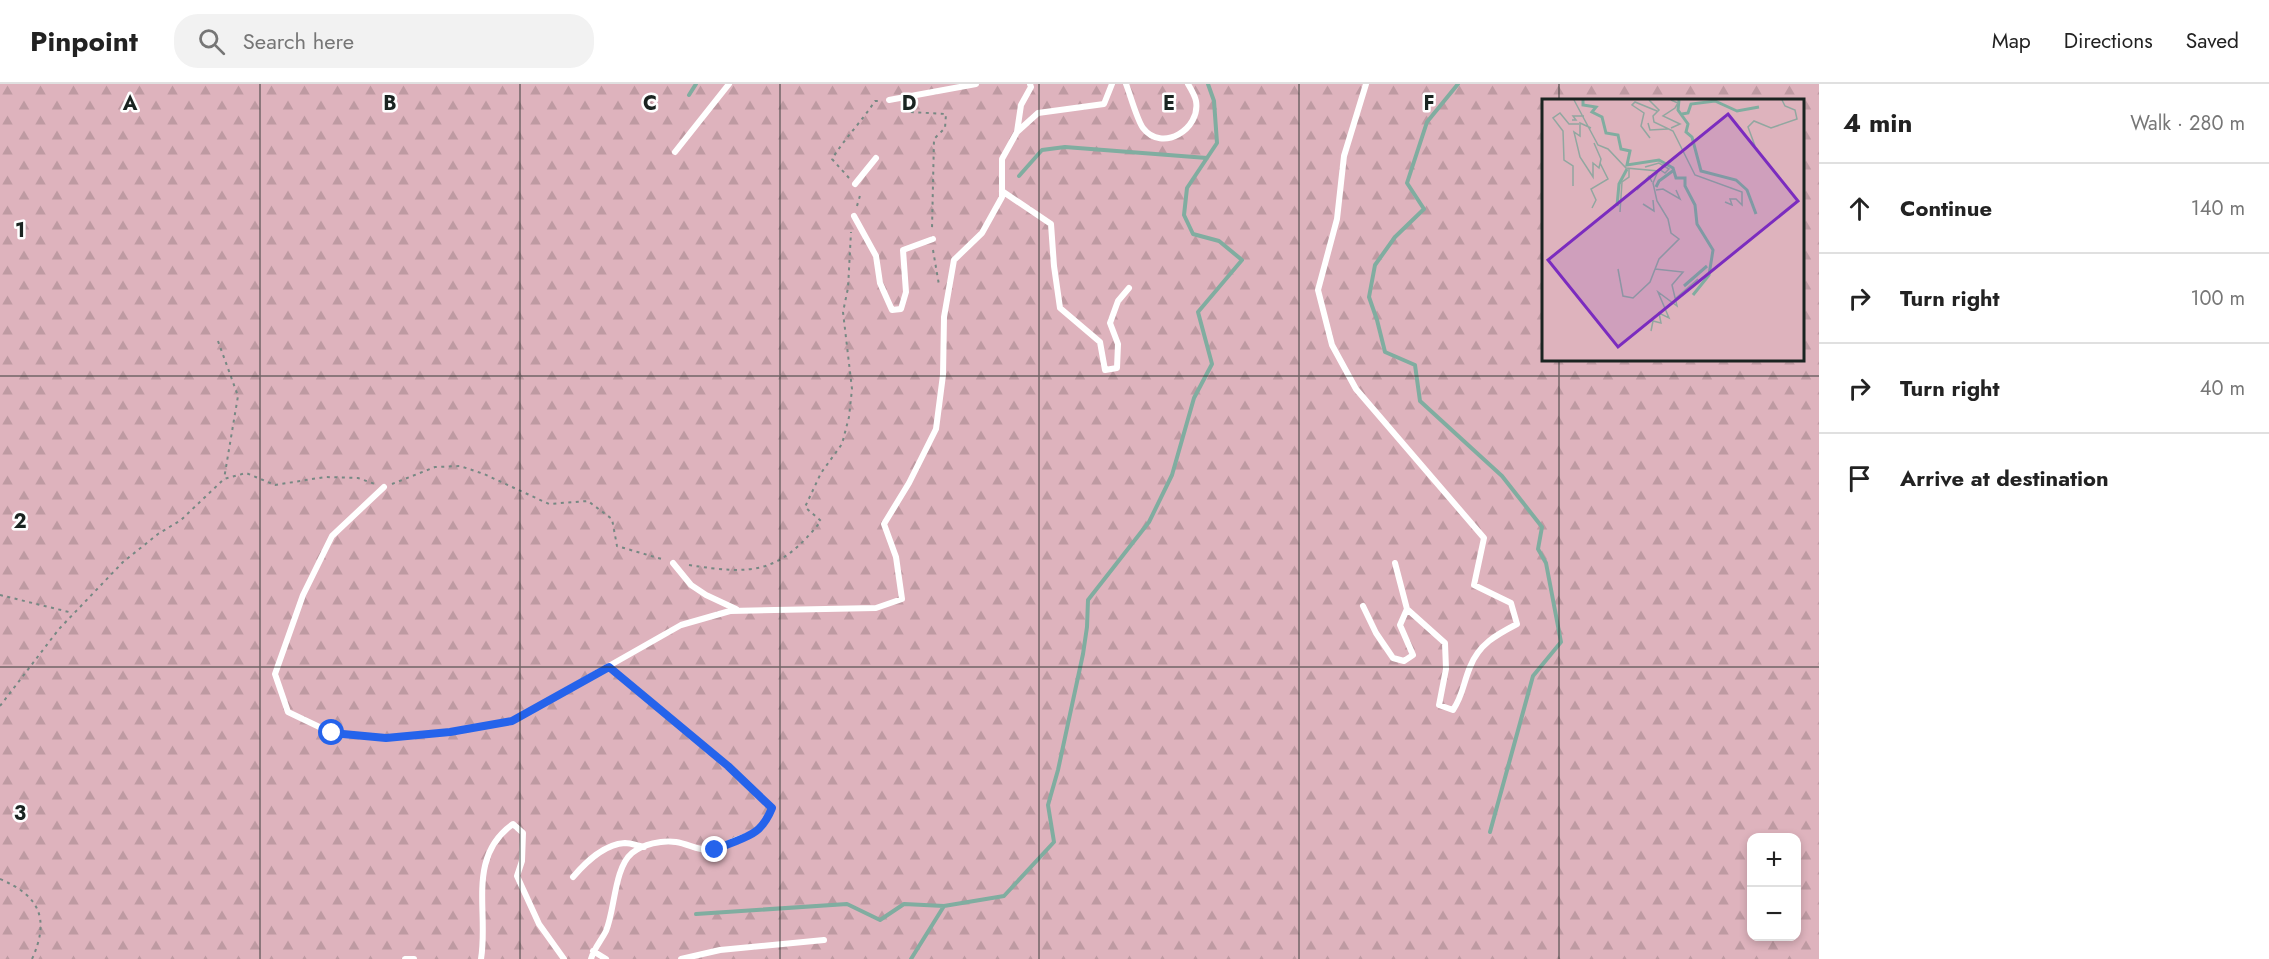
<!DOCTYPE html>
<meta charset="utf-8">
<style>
body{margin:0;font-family:Jost,sans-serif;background:#f2f2f2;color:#222}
.controls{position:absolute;right:18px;bottom:18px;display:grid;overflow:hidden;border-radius:12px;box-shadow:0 3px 9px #0003}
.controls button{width:54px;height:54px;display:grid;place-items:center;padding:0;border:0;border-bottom:2px solid #e0e0e0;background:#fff;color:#222;font:30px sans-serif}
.stop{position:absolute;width:18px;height:18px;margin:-14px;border:4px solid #2563eb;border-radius:50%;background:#fff}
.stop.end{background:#2563eb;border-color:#fff;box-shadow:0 2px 6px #0008}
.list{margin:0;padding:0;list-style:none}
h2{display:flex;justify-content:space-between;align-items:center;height:78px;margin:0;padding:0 24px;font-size:26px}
h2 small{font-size:20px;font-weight:400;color:#767676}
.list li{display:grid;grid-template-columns:39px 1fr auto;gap:18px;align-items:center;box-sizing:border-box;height:90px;padding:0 24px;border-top:2px solid #e0e0e0}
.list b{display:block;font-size:22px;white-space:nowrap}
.list em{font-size:20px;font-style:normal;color:#767676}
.icon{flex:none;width:33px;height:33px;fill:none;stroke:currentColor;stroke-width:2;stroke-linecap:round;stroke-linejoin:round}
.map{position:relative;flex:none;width:1819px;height:875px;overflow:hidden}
header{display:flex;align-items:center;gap:36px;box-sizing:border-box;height:84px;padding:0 30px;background:#fff;border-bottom:2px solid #e0e0e0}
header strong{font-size:28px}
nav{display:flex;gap:33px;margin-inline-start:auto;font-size:21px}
.search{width:420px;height:54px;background:#f2f2f2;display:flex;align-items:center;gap:15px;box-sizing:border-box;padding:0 21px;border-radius:24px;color:#767676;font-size:22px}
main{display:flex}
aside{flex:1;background:#fff}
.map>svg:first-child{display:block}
.forest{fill:url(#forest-firs);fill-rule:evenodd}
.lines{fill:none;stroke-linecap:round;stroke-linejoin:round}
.stream{stroke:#80ada0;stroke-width:4}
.path{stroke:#768883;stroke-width:2;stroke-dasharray:3 4.5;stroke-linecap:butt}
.lane{stroke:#fff;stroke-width:6}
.route{stroke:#2563eb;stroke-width:8}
.grid{fill:none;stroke:#1a2421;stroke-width:1.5;stroke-opacity:0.55}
.inset-river{fill:none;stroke:#80ada0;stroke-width:3}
.inset-road{fill:none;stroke:#91a7a0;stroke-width:1.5}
.view{fill:#7b2cbf;fill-opacity:0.15;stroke:#7b2cbf;stroke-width:3}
.inset-edge{fill:none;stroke:#1a2421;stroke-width:3}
.grid-label{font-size:20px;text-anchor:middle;font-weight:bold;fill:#1a2421;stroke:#fff;stroke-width:5;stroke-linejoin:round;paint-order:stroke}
</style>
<header>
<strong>Pinpoint</strong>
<div class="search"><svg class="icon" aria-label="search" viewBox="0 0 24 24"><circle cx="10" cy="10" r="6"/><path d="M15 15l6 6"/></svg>Search here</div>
<nav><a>Map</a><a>Directions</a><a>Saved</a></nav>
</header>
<main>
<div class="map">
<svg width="1819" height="875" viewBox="0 0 1819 875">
<defs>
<pattern id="forest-firs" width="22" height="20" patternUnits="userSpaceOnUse" patternTransform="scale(1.5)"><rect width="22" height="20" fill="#deb3bd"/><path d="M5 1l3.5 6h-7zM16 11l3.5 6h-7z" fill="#be9aa2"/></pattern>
</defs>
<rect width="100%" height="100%" fill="#e1fef5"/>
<path class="forest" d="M0 0H1819V875H0ZM1543 16H1802V276H1543ZM1752 754H1796V852H1752Z"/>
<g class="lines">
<path class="stream" d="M1458 0 1427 38 1407 99 1424 125 1395 153 1375 181 1369 213 1377 236 1385 268 1415 281 1420 317 1502 392 1542 443 1538 465 1546 479 1561 558 1533 592 1490 748
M689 11 696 0
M1019 92 1042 66 1065 63 1207 74
M696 830 847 820 880 836 904 820 944 822
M911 875 944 822 1004 812 1054 758 1048 721 1058 686 1083 570 1087 543 1088 516 1149 438 1172 391 1194 314 1212 280 1198 228 1242 176 1219 157 1193 150 1184 131 1187 104 1217 59 1214 17 1208 0"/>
<path class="path" d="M904 25 910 28 946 30 945 44 934 55 932 145
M849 94 832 75C845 54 862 37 875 17H879
M857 122 861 108
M933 166 939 201
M218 257 238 312 224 395
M392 400 435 383 460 382 484 390 549 420 588 417 612 435 617 462 665 476
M689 481C753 491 779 490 821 437L805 423 821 389 842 360 849 333 852 305 843 228 848 204 851 148
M0 511 73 529
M0 622 59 545 123 478 158 450 181 436 224 395 246 389 275 401 325 393 358 394 375 400
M0 795C40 812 50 835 32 875"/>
<path class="lane" d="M1126 0C1130 10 1137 36 1143 44 1162 69 1201 45 1196 17 1195 12 1191 5 1188 0
M889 16 976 0
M1017 48 1021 21 1031 3 1030 0
M675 68 729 0
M855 100 876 74
M1002 107 1051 140 1054 182 1060 224 1100 258 1105 286 1117 284 1118 260 1110 239 1118 217 1129 204
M854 132 876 172 880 199 892 226 901 225 906 208 903 166 933 155
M384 403 332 452 303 511 275 590 288 628 332 649 385 654 450 648 512 637 681 541 730 527 876 524 902 515 896 473 884 440 909 399 936 345 943 291 944 233 954 176 982 149 1002 113V75L1017 48 1038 29 1104 20 1112 0
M673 479 691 501 706 511 736 525
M1395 479 1407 525
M1363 522 1376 549 1393 574 1404 577 1413 571 1400 541 1407 525 1445 559 1446 585 1439 621 1453 626C1463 611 1463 600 1470 583 1479 560 1496 551 1517 540L1511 519 1474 501 1484 454 1356 305 1332 261 1318 206 1337 135 1344 72 1366 0
M573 793C586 778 604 760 625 759 631 759 638 762 644 763
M593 867 606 875
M405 875H414
M481 875C489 828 466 773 513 740L523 749 522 777 517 792 539 840 564 875
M591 875C594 864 601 857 606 847 615 826 614 784 632 769 643 760 662 756 676 758 689 760 698 767 712 766 719 766 725 760 733 757 756 748 762 750 772 724L728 682 609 583
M681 875 720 866 824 856"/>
</g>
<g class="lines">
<path class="route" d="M332 649 386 654 450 648 512 637 609 583 728 682 772 724C759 756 742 752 715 766"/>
</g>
<path class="grid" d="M260 0V875M520 0V875M780 0V875M1039 0V875M1299 0V875M1559 0V16M1559 276V875M0 292H1819M0 583H1819"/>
<g transform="translate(1542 15)">
<rect width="262" height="262" fill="#e1fef5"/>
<path d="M0 1H262V262H0Z" fill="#deb3bd"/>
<path class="inset-river" d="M41 1V6L54 8 50 13 60 18 64 34 76 36 79 50 88 52 85 66 117 61 131 69 134 79H143V87L153 106 155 125 171 151 167 176 151 196M137 1 136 11 146 25 144 33 150 38 159 72 194 81 205 91 214 115M140 15 146 14 149 5 173 2 195 12 217 8M114 88 117 82 132 71M75 107 77 85 85 70M142 187 165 167"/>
<path class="inset-road" d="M32 1 56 46 66 50 84 69 116 72 111 84 115 102 126 120 129 134 137 140 117 160 108 183 91 199 81 197 76 170M107 1 117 11 111 17 112 23 131 32 153 76 200 93V106L194 100H188L190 106 183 103M30 21H34L31 17H42M106 24 108 31 126 30M49 29 38 24V37L32 33 38 58 51 78V64L57 69 59 60 52 44M129 29 138 25 121 17 133 9 136 4 129 1M108 39 99 27 102 14 90 6 93 3 115 12M213 47 206 28 212 22 229 29 255 20 253 11 243 7 240 1M103 68 117 64 127 70 123 74 117 70M31 87V67L22 61 21 32 11 19 18 14 27 25H37M95 91 107 77 110 83M114 91 121 90 138 100 134 91M101 105 112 112 111 101M50 109 54 101 49 90 66 80 58 64M78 113 80 83 87 78V69M134 199 156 180M109 232 111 222 119 224 117 214 127 219 116 193 135 207 130 186 141 173 113 170"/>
<path class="view" d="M186 15 256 102 76 248 6 161Z"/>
<rect width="262" height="262" class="inset-edge"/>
</g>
<g class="grid-label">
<text x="130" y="26">A</text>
<text x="390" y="26">B</text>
<text x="650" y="26">C</text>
<text x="909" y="26">D</text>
<text x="1169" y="26">E</text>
<text x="1429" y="26">F</text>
<text x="20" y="153">1</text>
<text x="20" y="444">2</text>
<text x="20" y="736">3</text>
</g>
</svg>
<div class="controls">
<button>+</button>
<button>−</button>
</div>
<div class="stop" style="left:332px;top:649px"></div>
<div class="stop end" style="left:715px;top:766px"></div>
</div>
<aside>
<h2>4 min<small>Walk · 280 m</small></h2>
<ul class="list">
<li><svg class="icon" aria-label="ahead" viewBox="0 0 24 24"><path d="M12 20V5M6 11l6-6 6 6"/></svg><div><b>Continue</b></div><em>140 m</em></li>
<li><svg class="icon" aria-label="right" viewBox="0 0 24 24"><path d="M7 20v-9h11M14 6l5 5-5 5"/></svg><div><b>Turn right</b></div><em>100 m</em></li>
<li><svg class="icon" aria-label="right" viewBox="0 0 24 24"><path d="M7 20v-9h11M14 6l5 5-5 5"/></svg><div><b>Turn right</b></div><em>40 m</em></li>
<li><svg class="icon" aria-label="arrive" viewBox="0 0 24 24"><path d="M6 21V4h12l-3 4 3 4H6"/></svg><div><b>Arrive at destination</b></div></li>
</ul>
</aside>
</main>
